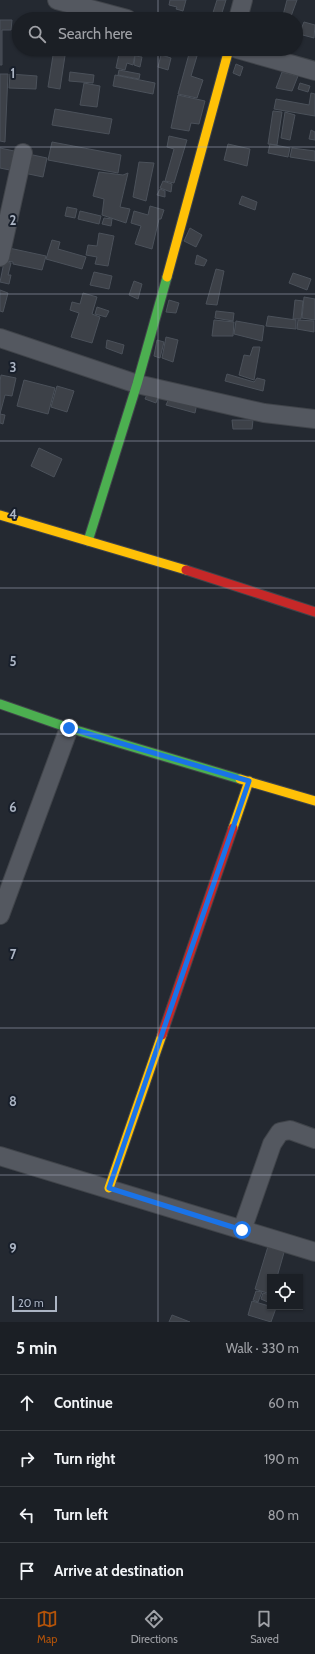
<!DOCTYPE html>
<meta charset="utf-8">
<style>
body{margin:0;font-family:Cabin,sans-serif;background:#24272d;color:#f1f3f6}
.controls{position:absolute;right:12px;bottom:12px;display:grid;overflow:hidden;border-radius:0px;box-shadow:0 1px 3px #0004}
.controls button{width:36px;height:36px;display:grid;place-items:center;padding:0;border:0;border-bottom:1px solid #393d42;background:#1b1f25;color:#f1f3f6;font:20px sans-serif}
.scale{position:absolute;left:12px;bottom:10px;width:45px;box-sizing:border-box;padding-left:4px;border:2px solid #acb5c4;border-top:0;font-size:11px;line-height:14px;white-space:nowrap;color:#acb5c4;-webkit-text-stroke:3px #181f2b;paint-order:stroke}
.stop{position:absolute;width:12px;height:12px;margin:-9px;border:3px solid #1a73e8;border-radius:50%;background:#fff}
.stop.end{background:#1a73e8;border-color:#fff;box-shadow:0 1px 4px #0008}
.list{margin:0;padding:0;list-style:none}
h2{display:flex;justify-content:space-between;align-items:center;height:52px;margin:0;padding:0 16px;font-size:17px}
h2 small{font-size:13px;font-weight:400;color:#a0a2a7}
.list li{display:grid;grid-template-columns:26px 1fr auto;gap:12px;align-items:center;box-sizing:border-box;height:56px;padding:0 16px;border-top:1px solid #393d42}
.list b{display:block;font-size:15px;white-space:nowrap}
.list em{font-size:13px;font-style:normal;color:#a0a2a7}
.icon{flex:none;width:22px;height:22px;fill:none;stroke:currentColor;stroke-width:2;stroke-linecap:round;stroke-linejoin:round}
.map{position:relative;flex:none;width:315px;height:1322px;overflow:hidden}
.search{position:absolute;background:#1b1f25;box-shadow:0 1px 3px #0004;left:12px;right:12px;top:12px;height:44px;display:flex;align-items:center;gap:10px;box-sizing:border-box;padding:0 14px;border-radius:22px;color:#a0a2a7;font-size:15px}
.sheet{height:276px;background:#1b1f25}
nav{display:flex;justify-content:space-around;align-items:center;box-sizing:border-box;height:56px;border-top:1px solid #393d42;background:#1b1f25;font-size:11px;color:#a0a2a7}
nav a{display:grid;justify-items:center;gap:2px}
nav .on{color:#b45309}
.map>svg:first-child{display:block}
.building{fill:#3d4148;stroke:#4b515a}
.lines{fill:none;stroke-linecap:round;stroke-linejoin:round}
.street-casing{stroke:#40444a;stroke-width:20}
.fast-casing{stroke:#40444a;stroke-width:11}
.slow-casing{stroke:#40444a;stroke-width:11}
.jam-casing{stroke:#40444a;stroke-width:11}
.street{stroke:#545860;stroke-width:18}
.fast{stroke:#4caf50;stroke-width:9}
.slow{stroke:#ffc107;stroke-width:9}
.jam{stroke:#c62828;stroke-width:9}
.route{stroke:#1a73e8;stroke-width:5}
.grid{fill:none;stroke:#acb5c4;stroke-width:1;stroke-opacity:0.55}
.grid-label{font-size:13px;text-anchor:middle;font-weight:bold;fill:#acb5c4;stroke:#181f2b;stroke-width:4;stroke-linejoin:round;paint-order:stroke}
</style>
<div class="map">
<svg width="315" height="1322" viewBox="0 0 315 1322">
<rect width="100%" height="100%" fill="#242931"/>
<path class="building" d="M170 0H186L183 11 176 9 177 7 169 5Z
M217 0H226L220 19H211Z
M287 0H297L290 19H282Z
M0 20H12L11 30H2V65H0Z
M304 22 315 25 314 38 299 34Z
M54 49H66L60 89 48 87Z
M120 49H136L133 65 127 63 125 70 116 68Z
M150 49H170L168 56 150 51Z
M189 54 197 56 191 76 203 80 197 98 178 94Z
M161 55 171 58 168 70 158 67Z
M135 56 142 57 140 67 134 65Z
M236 64 243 67 240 76 233 73Z
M119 70 140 74 139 79 118 75Z
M70 72 94 75 93 83 69 81Z
M282 72 298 76 292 91 276 88Z
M0 74H8L5 142 0 141Z
M10 74 37 76 36 89 9 88Z
M115 75 155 83 153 94 113 86Z
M84 83 100 86 97 107 80 105Z
M300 83 310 86 308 92 298 89Z
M311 93 315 94V116L274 109 276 99 309 105Z
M178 95 205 101 199 124 191 123 189 131 171 128Z
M55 109 112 119 109 134 52 125Z
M273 111 282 112 277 145 268 144Z
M285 112 295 115 290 140 281 138Z
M311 130 315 132V140L309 139Z
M169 136 187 140 174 183 165 181 174 149 167 147Z
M52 142 121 155 118 173 48 160Z
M228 144 250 149 247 166 224 160Z
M270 144 290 148 288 157 268 153Z
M0 148 47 158 43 177 0 168Z
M292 148 315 151V161L290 157Z
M139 162 154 163 146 201 133 197Z
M99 172 123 175 128 173 120 207 130 209 126 223 102 215 104 199 93 196Z
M163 181 172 184 171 192 160 188Z
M160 189 165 191V197L157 195Z
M242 196 257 202 255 210 239 204Z
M150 206 164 210 161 219H159L152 249 135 244 141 226 131 223 134 211 148 215Z
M67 207 77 209 75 218 65 216Z
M80 211 101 216 99 224 78 219Z
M104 218 112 219 111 226 102 224Z
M190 228 202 235 196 247 184 241Z
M99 233 114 236 108 266 95 264 97 257 86 255 88 245 97 246Z
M52 240 60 242 58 249 86 257 82 269 46 259Z
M9 248 46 256 42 270 13 264V262L6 261Z
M197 255 207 260 204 266 195 264Z
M4 262 11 263 8 275H11L9 284 0 282Z
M216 269 224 271 217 305 206 304Z
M94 272 112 276 109 289 90 285Z
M293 273 311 279 307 290 289 283Z
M134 281 142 284 138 299 129 295Z
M0 290 8 293 3 312 0 311Z
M83 293 97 297 92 314 100 317 92 343 71 337 79 313 70 310 72 302 80 304Z
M304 297 315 299V320L302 318Z
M169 300 179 303 176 313 166 312Z
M295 300 303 301 301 319H293Z
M97 307 109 311 106 317 95 314Z
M216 311 234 313 233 321 215 318Z
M268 316 296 320V329L266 326Z
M214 320 234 322 233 336H212Z
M298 320 314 321V332L297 329Z
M236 321 264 326 262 341 234 334Z
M166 337 178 340 173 362 162 358Z
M107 340 124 345 122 354 106 348Z
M157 340 164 342 160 358 154 356Z
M253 347H260L254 380 239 375 244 355 250 356Z
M227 374 254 382 257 378 265 380 263 391 225 381Z
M1 375 16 378 12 396 5 395 0 414 5 415 3 424 0 423V381Z
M24 380 55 388 48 414 17 406Z
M57 386 74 391 67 412 51 407Z
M149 390 159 393 156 403 145 399Z
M170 396 197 403 195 413 166 405Z
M232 420H253L252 429H233Z
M39 448 62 459 54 477 31 466Z
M269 1243 285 1249 277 1277H270V1294L255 1289Z
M256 1291 262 1292 258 1302 253 1300Z
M263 1293 270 1295V1303L261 1299Z
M252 1301 276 1308 271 1322 248 1315Z
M172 1315 190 1322H169Z"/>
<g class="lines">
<defs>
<path id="street" d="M57 0 127 19
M238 19 243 0
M237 49 315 71
M0 257 23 153
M0 338 137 384 264 413 315 419
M0 915 69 728
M0 1156 315 1252
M242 1230 272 1144 280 1132 290 1130 315 1139"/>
<path id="fast" d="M88 541 137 384 167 277
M0 704 69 728 240 779"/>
<path id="slow" d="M167 277 229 49
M0 515 186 570
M240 779 315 801
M233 828 249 781
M109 1188 162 1035"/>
<path id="jam" d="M186 570 315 612
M162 1035 233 828"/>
</defs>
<use href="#street" class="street-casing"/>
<use href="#fast" class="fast-casing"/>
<use href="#slow" class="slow-casing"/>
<use href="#jam" class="jam-casing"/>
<use href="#street" class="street"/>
<use href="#fast" class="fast"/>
<use href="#slow" class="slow"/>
<use href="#jam" class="jam"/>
</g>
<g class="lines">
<path class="route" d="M69 728 249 781 109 1188 242 1230"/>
</g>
<path class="grid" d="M158 0V19M158 49V1322M0 147H315M0 294H315M0 441H315M0 588H315M0 734H315M0 881H315M0 1028H315M0 1175H315"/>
<g class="grid-label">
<text x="13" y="78">1</text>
<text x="13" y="225">2</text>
<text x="13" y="372">3</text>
<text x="13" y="519">4</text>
<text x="13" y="666">5</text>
<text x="13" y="812">6</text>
<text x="13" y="959">7</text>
<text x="13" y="1106">8</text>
<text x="13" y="1253">9</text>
</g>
</svg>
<div class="controls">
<button><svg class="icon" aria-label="locate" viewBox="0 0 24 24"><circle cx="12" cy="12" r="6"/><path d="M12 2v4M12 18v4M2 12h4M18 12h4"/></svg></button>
</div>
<div class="scale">20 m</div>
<div class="stop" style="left:242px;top:1230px"></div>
<div class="stop end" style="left:69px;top:728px"></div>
<div class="search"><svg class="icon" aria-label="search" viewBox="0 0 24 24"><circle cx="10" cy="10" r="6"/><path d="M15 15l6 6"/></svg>Search here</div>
</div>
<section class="sheet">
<h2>5 min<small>Walk · 330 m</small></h2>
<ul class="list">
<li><svg class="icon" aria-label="ahead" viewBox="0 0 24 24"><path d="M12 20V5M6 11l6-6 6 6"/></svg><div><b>Continue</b></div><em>60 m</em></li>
<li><svg class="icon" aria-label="right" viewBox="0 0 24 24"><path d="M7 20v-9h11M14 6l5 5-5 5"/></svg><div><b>Turn right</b></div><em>190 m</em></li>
<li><svg class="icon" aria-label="left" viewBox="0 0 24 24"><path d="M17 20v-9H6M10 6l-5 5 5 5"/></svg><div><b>Turn left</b></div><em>80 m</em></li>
<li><svg class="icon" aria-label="arrive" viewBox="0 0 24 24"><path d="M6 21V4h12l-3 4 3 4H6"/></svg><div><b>Arrive at destination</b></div></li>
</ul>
</section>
<nav>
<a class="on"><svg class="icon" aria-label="map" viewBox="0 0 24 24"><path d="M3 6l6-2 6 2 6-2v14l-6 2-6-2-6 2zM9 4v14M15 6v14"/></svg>Map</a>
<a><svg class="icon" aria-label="directions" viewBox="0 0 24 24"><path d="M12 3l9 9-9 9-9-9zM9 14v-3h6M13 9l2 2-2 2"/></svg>Directions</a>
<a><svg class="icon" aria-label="saved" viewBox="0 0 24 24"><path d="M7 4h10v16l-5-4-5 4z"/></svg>Saved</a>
</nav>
